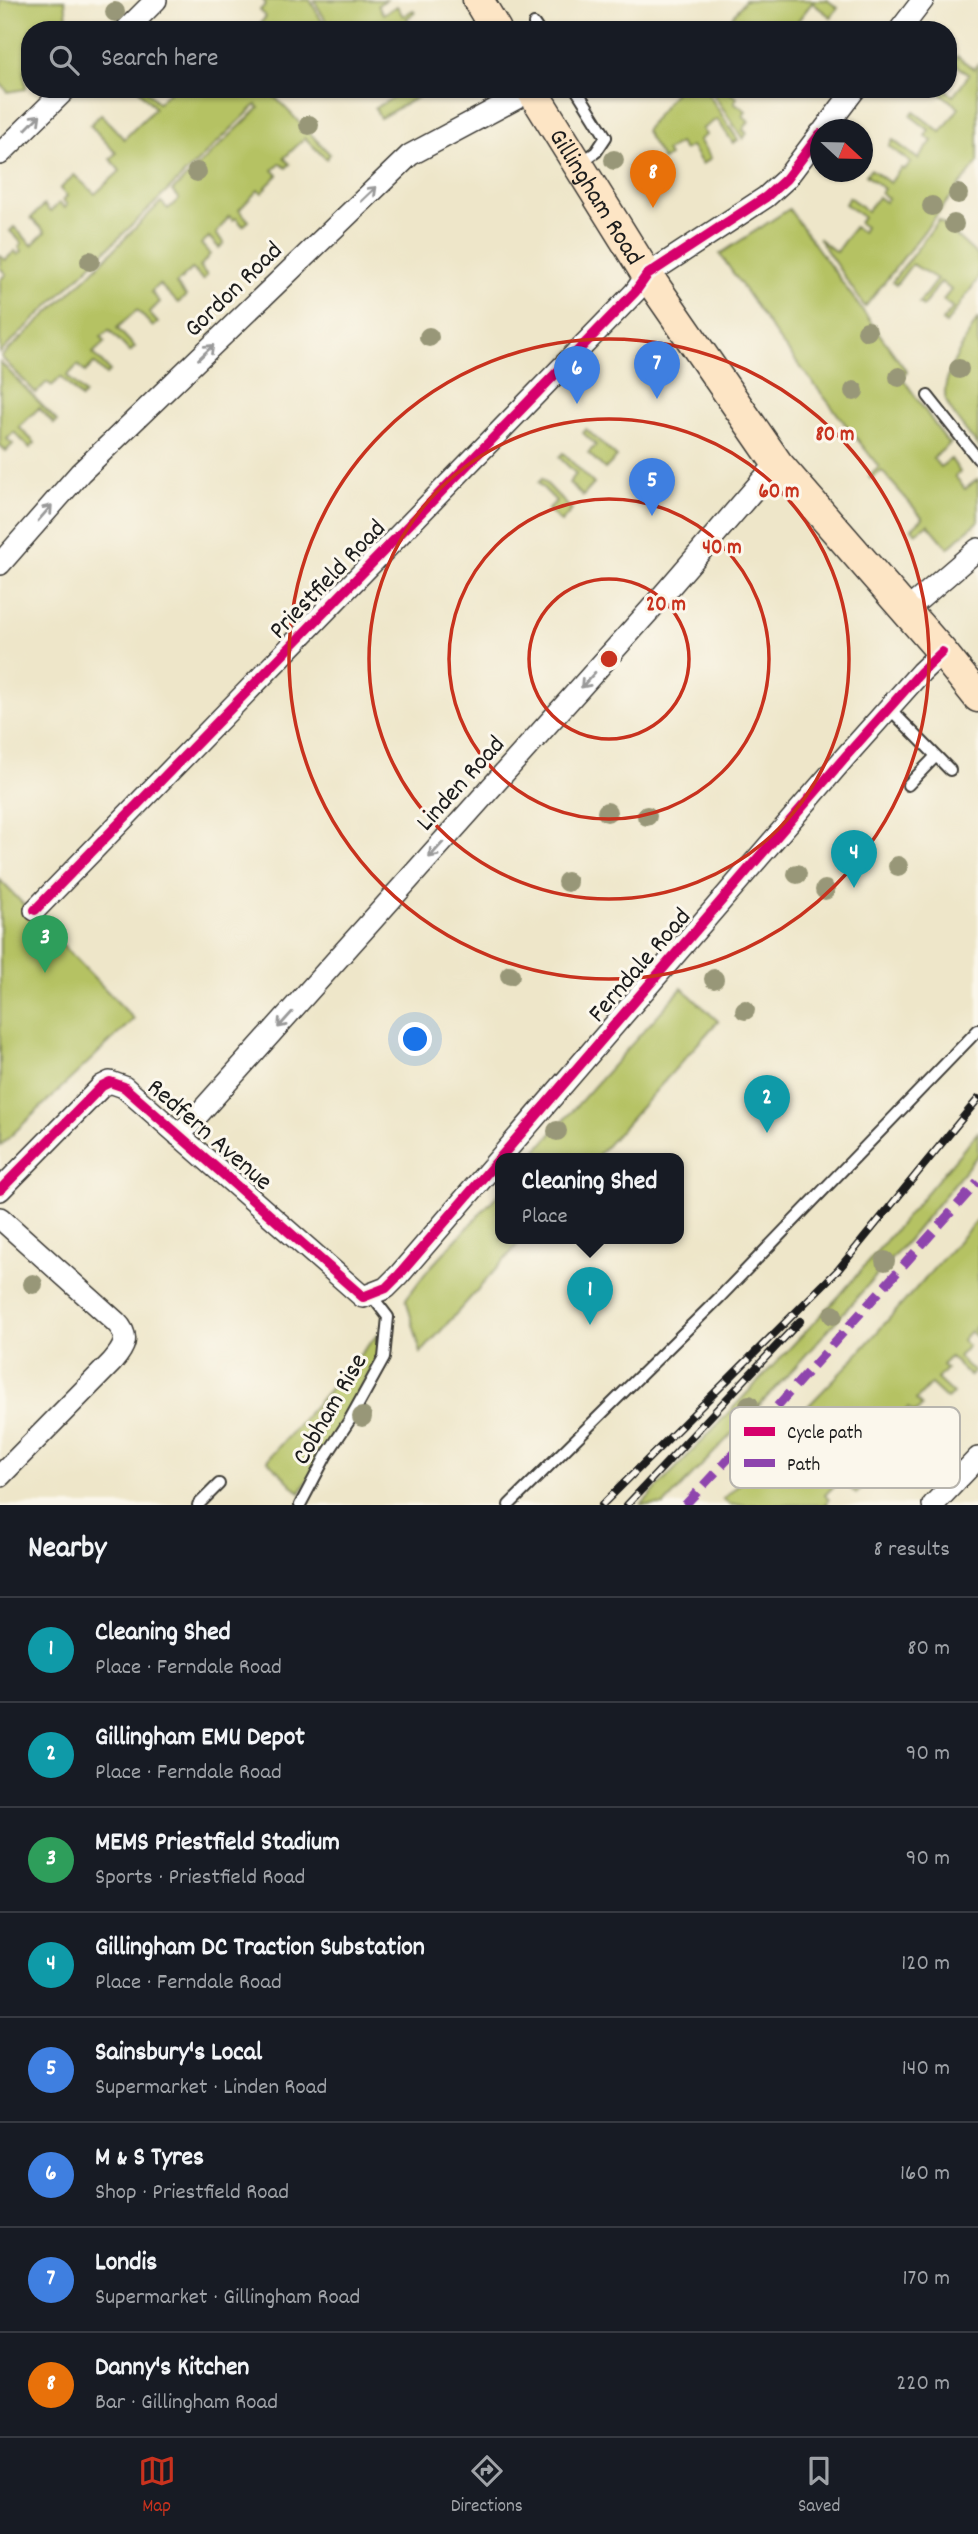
<!DOCTYPE html>
<meta charset="utf-8">
<style>
body{margin:0;font-family:Dekko,sans-serif;background:#20242c;color:#f1f3f6}
.compass{position:absolute;left:810px;top:119px;width:63px;height:63px;border-radius:50%;background:#171b24;box-shadow:0 2px 5px #0004;rotate:112deg}
.you{position:absolute;left:416px;top:1040px;width:24px;height:24px;margin:-18px;border:5px solid #fff;border-radius:50%;background:#1a73e8;box-shadow:0 0 0 10px #1a73e833}
.badge{display:grid;place-items:center;width:46px;height:46px;border-radius:50%;background:#c8321e;color:#fff;font-size:23px;font-weight:700}
.pin{position:absolute;translate:-50% -58px;filter:drop-shadow(0 2px 4px #0008)}
.pin::after{content:'';position:absolute;top:37px;width:24px;height:21px;background:inherit;clip-path:polygon(0 0,100% 0,50% 100%)}
.popup{position:absolute;left:495px;top:1153px;width:189px;height:91px;box-sizing:border-box;display:grid;place-content:center;border-radius:14px;background:#171b24;filter:drop-shadow(0 2px 5px #0005);font-size:23px;white-space:nowrap;color:#9ea1a6}
.popup b{font-size:26px;color:#f1f3f6}
.popup::after{content:'';position:absolute;left:50%;top:100%;margin-left:-14px;border:14px solid transparent;border-top-color:#171b24}
.list{margin:0;padding:0;list-style:none}
h2{display:flex;justify-content:space-between;align-items:center;height:91px;margin:0;padding:0 28px;font-size:30px}
h2 small{font-size:23px;font-weight:400;color:#9ea1a6}
.list li{display:grid;grid-template-columns:46px 1fr auto;gap:21px;align-items:center;box-sizing:border-box;height:105px;padding:0 28px;border-top:2px solid #363941}
.list b{display:block;font-size:26px;white-space:nowrap}
.list p{margin:0;font-size:23px;white-space:nowrap;color:#9ea1a6}
.list em{font-size:23px;font-style:normal;color:#9ea1a6}
.icon{flex:none;width:38px;height:38px;fill:none;stroke:currentColor;stroke-width:2;stroke-linecap:round;stroke-linejoin:round}
.map{position:relative;flex:none;width:978px;height:1505px;overflow:hidden}
.search{position:absolute;background:#171b24;box-shadow:0 2px 5px #0004;left:21px;right:21px;top:21px;height:77px;display:flex;align-items:center;gap:18px;box-sizing:border-box;padding:0 24px;border-radius:28px;color:#9ea1a6;font-size:26px}
.sheet{height:931px;background:#171b24}
nav{display:flex;justify-content:space-around;align-items:center;box-sizing:border-box;height:98px;border-top:2px solid #363941;background:#171b24;font-size:19px;color:#9ea1a6}
nav a{display:grid;justify-items:center;gap:4px}
nav .on{color:#c8321e}
.map>svg:first-child{display:block}
.green{fill:#b5c264;stroke:#686f40;stroke-width:2}
.lines{fill:none;stroke-linecap:round;stroke-linejoin:round}
.lane-casing{stroke:#3c3a36;stroke-width:14}
.street-casing{stroke:#3c3a36;stroke-width:24}
.secondary-casing{stroke:#3c3a36;stroke-width:33}
.lane{stroke:#fff;stroke-width:10}
.street{stroke:#fff;stroke-width:21}
.secondary{stroke:#fde5c5;stroke-width:30}
.rail-casing{stroke:#1c1c1c;stroke-width:8}
.rail{stroke:#fbf7ec;stroke-width:5;stroke-dasharray:16;stroke-linecap:butt}
.quiet{stroke:#8e44ad;stroke-width:9;stroke-dasharray:18 9;stroke-linecap:butt}
.cycleway-casing{stroke:#fbf7ec;stroke-width:15}
.cycleway{stroke:#d6006c;stroke-width:10}
.tree{fill:#989778}
.oneway{stroke:#999}
.ring{fill:none;stroke:#c8321e;stroke-width:3.5}
.labels{text-anchor:middle;stroke-width:6;stroke-linejoin:round;paint-order:stroke}
.street-label{font-size:26px;fill:#1c1c1c;stroke:#fbf7ec}
.key{fill:#fbf7ec;stroke:#b8b5ae;stroke-width:2}
.key-label{font-size:19px;fill:#1c1c1c}
.centre{fill:#c8321e;stroke:#fbf7ec;stroke-width:3.5}
.ring-label{font-size:21px;text-anchor:middle;font-weight:bold;fill:#c8321e;stroke:#fbf7ec;stroke-width:6;stroke-linejoin:round;paint-order:stroke}
</style>
<div class="map">
<svg width="978" height="1505" viewBox="0 0 978 1505">
<rect width="100%" height="100%" fill="#fbf7ec"/>
<filter id="ink" filterUnits="userSpaceOnUse"><feTurbulence type="fractalNoise" baseFrequency=".0143" numOctaves="2"/><feDisplacementMap in="SourceGraphic" scale="14" xChannelSelector="R" yChannelSelector="G"/><feConvolveMatrix kernelMatrix="1 2 1 2 8 2 1 2 1" color-interpolation-filters="sRGB"/></filter>
<filter id="wash" filterUnits="userSpaceOnUse"><feTurbulence type="fractalNoise" baseFrequency=".00686" numOctaves="4" result="noise"/><feDisplacementMap in="SourceGraphic" scale="28" xChannelSelector="R" yChannelSelector="G"/><feGaussianBlur stdDeviation="1.57" result="paint"/><feColorMatrix in="noise" values="0 0 0 0 0 0 0 0 0 0 0 0 0 0 0 0 0 1.4 0 .05"/><feComposite in="paint" operator="in"/></filter>
<g filter="url(#wash)">
<rect width="100%" height="100%" fill="#eee6c9"/>
<path class="green" d="M0 0H65L68 30H30V70L24 71 26 89 8 92 0 83Z
M263 0H310L327 30H254L266 17 260 10 266 4Z
M314 0H386L378 5 383 14 397 6 403 16 413 10 415 13 407 18 412 30H331Z
M745 0H827L838 8 831 17 812 3 797 22 806 30H723Z
M957 56 974 69 978 64V162L865 307 818 238 836 252 854 227 862 232 865 227 859 223 863 217 845 204 849 197 867 211 878 197 885 202 888 198 881 193 884 189 866 175 871 169 890 183 901 168 904 170 911 163 889 146 893 140 918 159 932 141 925 136 929 130 911 116 914 112 941 132 959 108 935 89H945L953 96 969 75 953 62Z
M138 89H145L158 103 172 89H272L270 92 330 154 326 159 305 138 284 158 290 164 286 168 280 163 273 170 278 175 266 187 267 188 262 193 258 190 239 210 249 221 243 226 236 218 233 220 229 216 216 234 224 243 219 248 209 237 201 244 210 254 200 267 207 275 203 280 192 269 176 284 186 296 178 303 159 284 151 292 160 302 149 313 158 323 153 327 137 310 117 328 135 347 130 352 109 330 101 337 105 342 93 353 110 371 106 375 94 363 85 372 78 365 67 376 85 394 81 398 61 377 52 386 47 382 36 393 1 357 88 276 161 202 168 209 179 199 172 191 259 108 256 105 0 353V280L6 274 0 268V255L5 260 15 251 18 255 22 251 19 247 22 243 10 231 14 227 32 245 45 232 31 218 44 205 50 212 59 203 65 208 67 205 63 200 67 196 60 189 74 175 95 194 120 171 110 159 116 153 90 125 101 114 124 139 155 108Z
M403 89H418L415 91 418 97 380 118 375 108 400 94 399 91Z
M677 89H705L738 140 733 143 717 119 702 129 706 135 699 140 711 158 702 164 691 146 684 150 679 143 666 151 669 156 663 160 645 131Z
M710 89H731L729 92 737 98 734 102 746 111 743 116 749 121 743 130 747 133 743 139Z
M789 209 907 372 902 377 947 442 951 443 933 458 940 467 951 459 960 472 955 476 965 489 978 479V521L948 548 928 524 916 533 912 528 923 518 882 471 871 479 869 477 879 467 777 337 720 254Z
M939 220 978 256V279L946 324 942 321 953 308 943 300 951 290 941 282 923 306 919 303 937 279 912 264 896 285 892 282Z
M978 318V446C969 434 950 413 946 400 939 379 968 337 978 318Z
M0 362 57 421 54 424 39 408 19 427 35 443 30 448 14 432 7 439 13 444 6 451 0 445Z
M586 429 617 457 605 469 588 453 596 445 583 433Z
M563 453 594 484 583 496 569 483 576 474 559 457Z
M542 479 572 510 561 522 548 510 556 501 538 483Z
M0 880 134 1019 0 1146Z
M682 988 718 1021 595 1159H529Z
M978 1132V1155L908 1240 788 1375 664 1505H641L840 1295Z
M501 1191V1239H523L421 1353 406 1299 427 1271Z
M978 1219V1324L974 1329 978 1333V1338L970 1331 962 1340 968 1346 958 1357 974 1372 970 1376 950 1357 942 1365 946 1369 937 1379 953 1394 947 1399 931 1384 916 1400 922 1406 915 1413 908 1408 889 1427 905 1443 903 1446 887 1430 869 1449 885 1464 879 1470 863 1455 847 1472 863 1488 856 1494 841 1479 825 1495 829 1500 826 1503 828 1505H730L723 1499 745 1479 741 1475 846 1367Z
M378 1334 386 1344 300 1493 267 1460Z"/>
</g>
<g filter="url(#ink)">
<g class="lines">
<defs>
<path id="lane" d="M534 24 538 30
M576 89 606 137 596 152 580 163
M928 396 978 459
M889 708 950 770
M908 785 936 756
M198 1505 219 1484
M300 1505 326 1456 349 1421 384 1358 388 1317 371 1295
M509 1505 720 1297 978 1030"/>
<path id="street" d="M126 30 156 0
M900 30 923 0
M824 130 855 89
M0 154 66 89
M0 564 80 473 410 155 532 90
M907 610 978 549
M35 910 635 292 647 275 766 197 786 179 820 134
M179 1136 650 610 777 463
M0 1190 102 1086 110 1082 124 1087 363 1297 386 1288 399 1275 846 756 921 672 942 652
M0 1218 116 1322C131 1337 124 1348 112 1362L0 1476
M933 1505 978 1458"/>
<g id="secondary">
<path d="M478 0 496 30"/>
<path id="s1" d="M531 89 647 275 777 463 942 652 978 697"/>
</g>
</defs>
<use href="#lane" class="lane-casing"/>
<use href="#street" class="street-casing"/>
<use href="#secondary" class="secondary-casing"/>
<use href="#lane" class="lane"/>
<use href="#street" class="street"/>
<use href="#secondary" class="secondary"/>
<defs>
<path id="rail" d="M602 1505 838 1270 978 1099
M627 1505 800 1321"/>
</defs>
<use href="#rail" class="rail-casing"/>
<use href="#rail" class="rail"/>
<path class="quiet" d="M685 1505 771 1413 978 1182"/>
<defs>
<path id="cycleway" d="M35 910 635 292 647 275 766 197 786 179 820 134
M0 1190 102 1086 110 1082 124 1087 363 1297 386 1288 399 1275 846 756 921 672 942 652"/>
</defs>
<use href="#cycleway" class="cycleway-casing"/>
<use href="#cycleway" class="cycleway"/>
</g>
<g class="tree">
<circle cx="115" cy="12" r="10"/>
<circle cx="309" cy="125" r="10"/>
<circle cx="614" cy="160" r="10"/>
<circle cx="197" cy="172" r="10"/>
<circle cx="958" cy="194" r="10"/>
<circle cx="932" cy="206" r="10"/>
<circle cx="954" cy="224" r="10"/>
<circle cx="90" cy="261" r="10"/>
<circle cx="867" cy="331" r="10"/>
<circle cx="429" cy="337" r="10"/>
<circle cx="959" cy="369" r="10"/>
<circle cx="899" cy="377" r="10"/>
<circle cx="854" cy="391" r="10"/>
<circle cx="607" cy="812" r="10"/>
<circle cx="647" cy="816" r="10"/>
<circle cx="898" cy="866" r="10"/>
<circle cx="797" cy="874" r="10"/>
<circle cx="567" cy="882" r="10"/>
<circle cx="825" cy="890" r="10"/>
<circle cx="510" cy="975" r="10"/>
<circle cx="714" cy="979" r="10"/>
<circle cx="745" cy="1010" r="10"/>
<circle cx="557" cy="1131" r="10"/>
<circle cx="885" cy="1261" r="10"/>
<circle cx="33" cy="1284" r="10"/>
<circle cx="833" cy="1315" r="10"/>
<circle cx="749" cy="1405" r="10"/>
<circle cx="362" cy="1417" r="10"/>
</g>
<defs><path id="oneway-shaft" d="M-6 0H5M1.5-3L5.5 0L1.5 3" fill="none" stroke-width="1.6" stroke-linecap="round" stroke-linejoin="round" transform="scale(1.75)"/></defs>
<g class="oneway">
<use href="#oneway-shaft" transform="translate(33 122) rotate(-45)"/>
<use href="#oneway-shaft" transform="translate(369 194) rotate(-44)"/>
<use href="#oneway-shaft" transform="translate(206 352) rotate(-44)"/>
<use href="#oneway-shaft" transform="translate(45 513) rotate(-49)"/>
<use href="#oneway-shaft" transform="translate(588 680) rotate(132)"/>
<use href="#oneway-shaft" transform="translate(436 850) rotate(132)"/>
<use href="#oneway-shaft" transform="translate(285 1020) rotate(132)"/>
</g>
</g>
<g class="ring">
<circle cx="609" cy="659" r="80"/>
<circle cx="609" cy="659" r="160"/>
<circle cx="609" cy="659" r="240"/>
<circle cx="609" cy="659" r="320"/>
</g>
<g class="labels">
<g class="street-label">
<text dy="9" stroke="none"><textPath href="#s1" startOffset="126">Gillingham Road</textPath></text>
<text transform="translate(232 288) rotate(-44)" y="9">Gordon Road</text>
<text transform="translate(326 578) rotate(-46)" y="9">Priestfield Road</text>
<text transform="translate(459 782) rotate(-48)" y="9">Linden Road</text>
<text transform="translate(638 964) rotate(-49)" y="9">Ferndale Road</text>
<text transform="translate(211 1133) rotate(41)" y="9">Redfern Avenue</text>
<text transform="translate(328 1408) rotate(-60)" y="9">Cobham Rise</text>
</g>
</g>
<rect x="730" y="1407" width="230" height="81" rx="10" class="key"/>
<rect x="744" y="1427" width="31" height="9" fill="#d6006c"/>
<rect x="744" y="1459" width="31" height="8" fill="#8e44ad"/>
<g class="key-label">
<text x="787" y="1438">Cycle path</text>
<text x="787" y="1470">Path</text>
</g>
<circle cx="609" cy="659" r="10" class="centre"/>
<g class="ring-label">
<text x="835" y="440">80 m</text>
<text x="779" y="497">60 m</text>
<text x="722" y="553">40 m</text>
<text x="666" y="610">20 m</text>
</g>
</svg>
<svg class="compass" viewBox="-18 -18 36 36"><path d="M0-13l5 13h-10z" fill="#e53935"/><path d="M0 13l5-13h-10z" fill="#9ea1a6"/></svg>
<div class="you"></div>
<div class="pin badge" style="left:590px;top:1325px;background:#0f9aa8">1</div>
<div class="popup"><b>Cleaning Shed</b>Place</div>
<div class="pin badge" style="left:767px;top:1133px;background:#0f9aa8">2</div>
<div class="pin badge" style="left:45px;top:973px;background:#2e9e5b">3</div>
<div class="pin badge" style="left:854px;top:888px;background:#0f9aa8">4</div>
<div class="pin badge" style="left:652px;top:516px;background:#3f7fe0">5</div>
<div class="pin badge" style="left:577px;top:404px;background:#3f7fe0">6</div>
<div class="pin badge" style="left:657px;top:399px;background:#3f7fe0">7</div>
<div class="pin badge" style="left:653px;top:208px;background:#e8710a">8</div>
<div class="search"><svg class="icon" aria-label="search" viewBox="0 0 24 24"><circle cx="10" cy="10" r="6"/><path d="M15 15l6 6"/></svg>Search here</div>
</div>
<section class="sheet">
<h2>Nearby<small>8 results</small></h2>
<ul class="list">
<li><span class="badge" style="background:#0f9aa8">1</span><div><b>Cleaning Shed</b><p>Place · Ferndale Road</p></div><em>80 m</em></li>
<li><span class="badge" style="background:#0f9aa8">2</span><div><b>Gillingham EMU Depot</b><p>Place · Ferndale Road</p></div><em>90 m</em></li>
<li><span class="badge" style="background:#2e9e5b">3</span><div><b>MEMS Priestfield Stadium</b><p>Sports · Priestfield Road</p></div><em>90 m</em></li>
<li><span class="badge" style="background:#0f9aa8">4</span><div><b>Gillingham DC Traction Substation</b><p>Place · Ferndale Road</p></div><em>120 m</em></li>
<li><span class="badge" style="background:#3f7fe0">5</span><div><b>Sainsbury's Local</b><p>Supermarket · Linden Road</p></div><em>140 m</em></li>
<li><span class="badge" style="background:#3f7fe0">6</span><div><b>M &amp; S Tyres</b><p>Shop · Priestfield Road</p></div><em>160 m</em></li>
<li><span class="badge" style="background:#3f7fe0">7</span><div><b>Londis</b><p>Supermarket · Gillingham Road</p></div><em>170 m</em></li>
<li><span class="badge" style="background:#e8710a">8</span><div><b>Danny's Kitchen</b><p>Bar · Gillingham Road</p></div><em>220 m</em></li>
</ul>
</section>
<nav>
<a class="on"><svg class="icon" aria-label="map" viewBox="0 0 24 24"><path d="M3 6l6-2 6 2 6-2v14l-6 2-6-2-6 2zM9 4v14M15 6v14"/></svg>Map</a>
<a><svg class="icon" aria-label="directions" viewBox="0 0 24 24"><path d="M12 3l9 9-9 9-9-9zM9 14v-3h6M13 9l2 2-2 2"/></svg>Directions</a>
<a><svg class="icon" aria-label="saved" viewBox="0 0 24 24"><path d="M7 4h10v16l-5-4-5 4z"/></svg>Saved</a>
</nav>
